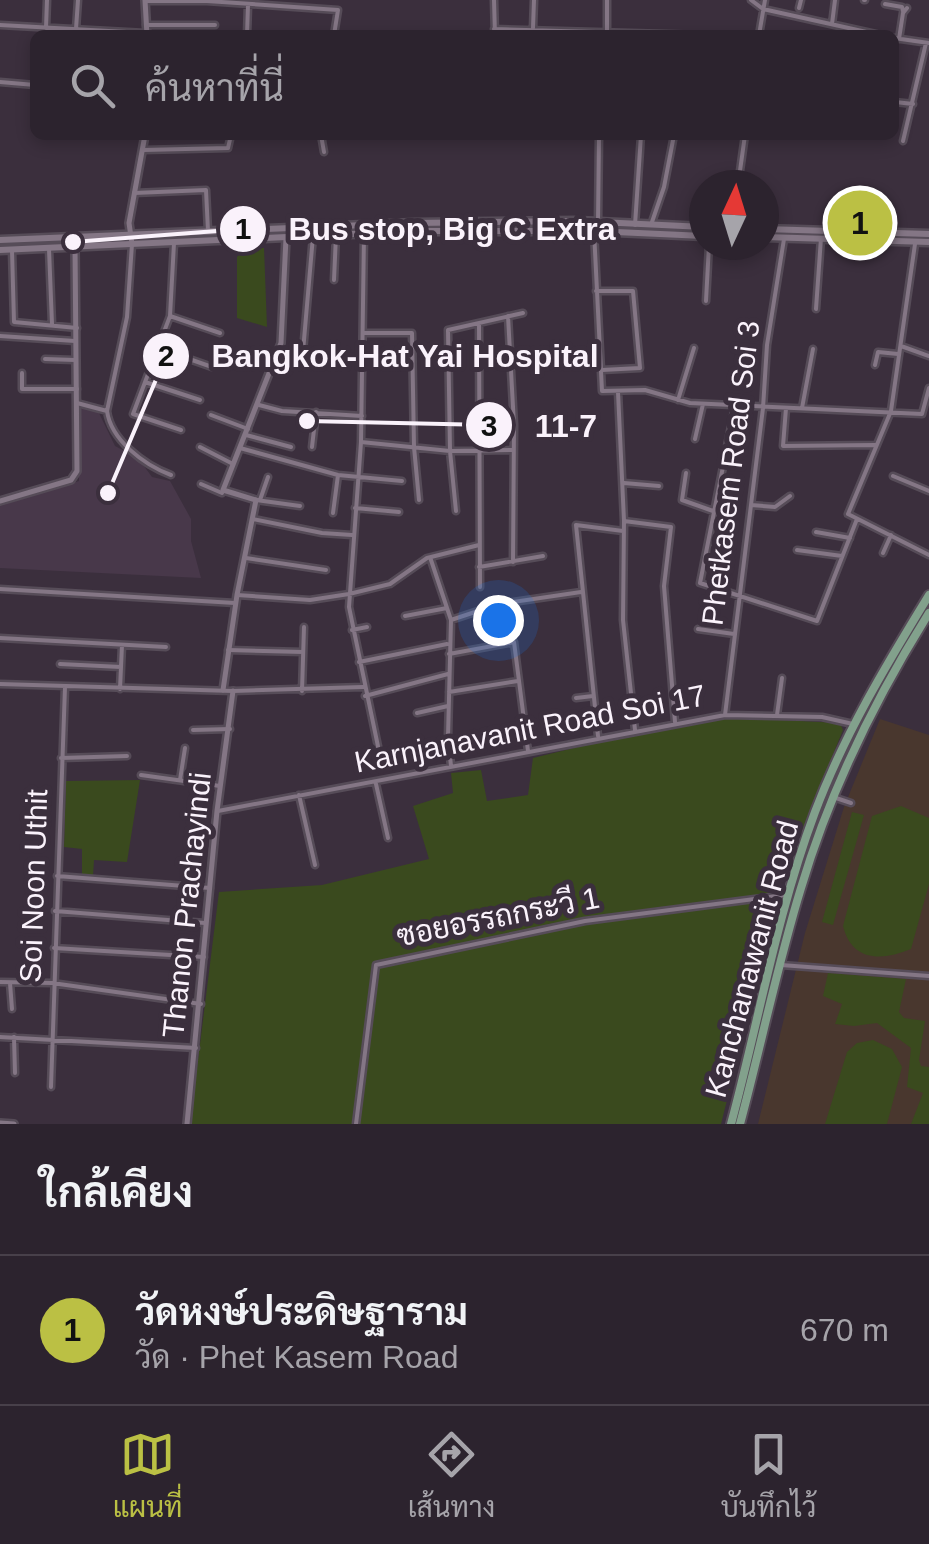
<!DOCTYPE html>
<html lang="th">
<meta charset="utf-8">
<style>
body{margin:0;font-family:Arial,Sarabun,sans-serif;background:#382f3a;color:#f1f3f6}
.compass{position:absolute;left:689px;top:170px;width:90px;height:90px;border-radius:50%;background:#2c232e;box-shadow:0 5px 15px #0003;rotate:4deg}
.you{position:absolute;left:498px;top:620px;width:35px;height:35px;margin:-25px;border:8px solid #fff;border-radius:50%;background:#1a73e8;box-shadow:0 0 0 15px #1a73e833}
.badge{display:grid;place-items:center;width:65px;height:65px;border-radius:50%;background:#bbc044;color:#111;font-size:32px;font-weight:700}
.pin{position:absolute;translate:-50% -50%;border:5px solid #fff;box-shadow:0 2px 10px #0006}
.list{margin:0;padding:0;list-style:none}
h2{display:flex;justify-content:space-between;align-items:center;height:130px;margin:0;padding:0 40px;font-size:42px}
h2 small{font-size:32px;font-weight:400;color:#a6a4aa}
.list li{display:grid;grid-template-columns:65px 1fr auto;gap:30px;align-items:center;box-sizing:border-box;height:150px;padding:0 40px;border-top:2px solid #48404a}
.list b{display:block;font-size:38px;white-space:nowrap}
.list p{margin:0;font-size:32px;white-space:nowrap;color:#a6a4aa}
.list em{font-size:32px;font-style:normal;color:#a6a4aa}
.icon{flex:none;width:55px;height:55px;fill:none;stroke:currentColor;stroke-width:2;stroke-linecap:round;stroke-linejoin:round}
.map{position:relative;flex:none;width:929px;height:1124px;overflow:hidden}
.search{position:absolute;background:#2c232e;box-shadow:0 5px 15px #0003;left:30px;right:30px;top:30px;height:110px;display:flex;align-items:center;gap:25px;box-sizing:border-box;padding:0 35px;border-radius:15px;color:#a6a4aa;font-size:38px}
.sheet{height:280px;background:#2c232e}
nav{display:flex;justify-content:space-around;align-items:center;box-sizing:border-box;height:140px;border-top:2px solid #48404a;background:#2c232e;font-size:28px;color:#a6a4aa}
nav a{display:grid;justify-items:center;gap:5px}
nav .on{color:#bbc044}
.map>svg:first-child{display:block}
.built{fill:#48384a}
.education{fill:#49372e}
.green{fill:#3a4a1e}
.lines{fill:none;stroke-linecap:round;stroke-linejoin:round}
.minor-casing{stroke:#564c58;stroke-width:9}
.tertiary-casing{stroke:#564c58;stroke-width:10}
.secondary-casing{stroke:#564c58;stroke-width:11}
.primary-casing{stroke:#564c58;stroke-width:12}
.minor{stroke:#847685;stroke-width:4}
.tertiary{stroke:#847685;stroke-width:5}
.secondary{stroke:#847685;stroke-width:6}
.primary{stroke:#82a18c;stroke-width:8}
.labels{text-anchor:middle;stroke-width:10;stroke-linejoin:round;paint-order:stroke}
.street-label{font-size:30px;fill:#faf2fb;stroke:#3b2f3d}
.leader{fill:none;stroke:#faf2fb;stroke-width:4}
.callout-dot{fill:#faf2fb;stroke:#3b2f3d;stroke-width:4}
.mark-label{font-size:30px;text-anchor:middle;font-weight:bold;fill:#111}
.callout-label{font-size:32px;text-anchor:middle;font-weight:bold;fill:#faf2fb;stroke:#3b2f3d;stroke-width:10;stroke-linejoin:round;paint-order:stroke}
</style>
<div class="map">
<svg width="929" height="1124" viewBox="0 0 929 1124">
<rect width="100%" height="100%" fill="#3b2f3d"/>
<path class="built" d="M79 407 98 411 115 446 138 458 152 477 170 481 191 519V541L201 578 0 568V506L79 481Z"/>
<path class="education" d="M880 719 929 735V1124H758L805 933 844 807Z"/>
<path class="green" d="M264 248 267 327 237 318V257L243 249Z
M720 717 840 723 843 730 784 874 721 1124H190L219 892 322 885 429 859 413 806 453 793 451 773 481 770 487 801 528 795 533 758 660 727Z
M140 780 127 862 94 860 93 876 82 877V849L64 847 66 781Z
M901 806 929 818V884L911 949C882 961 852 962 843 926L872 816Z
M852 812 864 815 833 925 822 922Z
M828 973 906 979 899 1012 904 1018 925 1021 919 1060 921 1066 929 1067V1124H911L923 1093 907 1087 911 1048 877 1023 854 1026 835 1024 842 1004 823 996Z
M873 1040 892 1049 902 1067 887 1124H825L847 1052 857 1043Z"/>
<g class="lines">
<defs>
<path id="minor" d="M494 0 495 35
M751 0 763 9 880 35
M864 0H865
M145 1H207L338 10 334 35
M885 4 902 7 903 11
M799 8 801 0
M832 24 835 0
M0 25 145 33
M146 25H215
M46 28 47 0
M533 28 534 0
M76 29 78 0
M494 29 701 35
M247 35 248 5
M607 35V0
M759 35 765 0
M894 38 929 43
M899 39 903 13 907 8
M0 82 35 85
M895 102 913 104
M321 135 324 152
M903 141 926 43
M143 150 228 148 231 135
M738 185 745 135
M134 193 206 190 208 231
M652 222 664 187 674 135
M598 223 599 135
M635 225 641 135
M594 231 602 391 645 390 690 403 922 414 929 388
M364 234 361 442 349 607 380 756
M174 243 170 316 133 414 181 430
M915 244 891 411 848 514 929 555
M49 249 52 324
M12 250 14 322 77 328
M334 280 336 235
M596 291H633L640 368 602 370
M706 301 709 245
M816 309 821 238
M170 316 220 333
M508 316 514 425 513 562
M479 323 480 587
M365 333H412L414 447 419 500
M0 336 75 341
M901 346 929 356
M158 348 212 367
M45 359 75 360
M302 363 313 236
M875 365 878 352 898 354
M22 373V389H77
M145 382 200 400
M618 392 624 521 623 620 635 730
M678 400 694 348
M77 403 107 411 127 317 132 244
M259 405 282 411 362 416
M735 406 700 583 817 621 857 519
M786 408 783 446 875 445
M802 408 813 349
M107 411C111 440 144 465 171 475
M211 415 248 429
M246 435 291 447
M695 439 703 404
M361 442 450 451 513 450
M200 447 233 464
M312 447 316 412
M240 448 338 475 402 481
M686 473 682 500 713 511
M893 476 929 491
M624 483 659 486
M201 484 222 493
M256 500 300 506
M260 500 268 477
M751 505 775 507 790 496
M355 508 399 512
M456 511 450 451 448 330 523 313
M333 513 338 475
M253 519 322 533 352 535
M624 521 671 527 664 586 675 722
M816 532 850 538
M797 550 842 556
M883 553 891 535
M246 558 326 570
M431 560 451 620 448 737 451 766
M479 567 543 556
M0 589 235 603
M237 595 310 600 349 594 390 584 427 558 479 545
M405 616 447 608
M451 620 499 604 581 592
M698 629 734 634
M352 630 367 627
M0 638 166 647
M228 650 303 652
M449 654 514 642 528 751
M359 662 447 644
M60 664 121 667
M0 684 233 691 363 687
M120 689 122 645
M302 691 304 627
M449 692 518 681
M365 696 448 674
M576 698 593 696
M417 713 448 706
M725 715 763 408 767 345 784 239
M777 715 782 678
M193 730 230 729
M598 736 576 525 623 531
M61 758 127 756
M141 775 220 786
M180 780 185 748
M376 784 388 838
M299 795 315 865
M833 797 851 803
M218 811 725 715 822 717 853 724
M57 876 210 888
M55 911 205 923
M54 948 204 957
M781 965 929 976
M0 982 52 983 201 1004
M10 983 12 1009
M0 1037 196 1048
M14 1037 15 1073
M51 1087 65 687
M356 1124 376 965 585 921 785 895"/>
<path id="tertiary" d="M145 0 147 35
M132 244 129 223 145 135
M0 501 71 480 77 471 75 247
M223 690 237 595 256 500 223 490 281 343 286 238
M0 1123 14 1124
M187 1124 217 811 233 691"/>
<path id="secondary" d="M764 229 929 234
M764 237 929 242
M0 240 415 223 578 221 704 227
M0 250 416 231H594L704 236"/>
<path id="primary" d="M731 1124C759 1020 777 913 815 812 844 735 886 665 929 595
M740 1124C761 1046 777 966 801 888 830 791 875 699 929 613"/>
</defs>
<use href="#minor" class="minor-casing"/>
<use href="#tertiary" class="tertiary-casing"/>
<use href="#secondary" class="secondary-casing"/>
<use href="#primary" class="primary-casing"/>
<use href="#minor" class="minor"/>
<use href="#tertiary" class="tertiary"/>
<use href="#secondary" class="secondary"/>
<use href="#primary" class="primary"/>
</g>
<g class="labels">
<g class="street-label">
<text transform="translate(731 473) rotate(-83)" y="10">Phetkasem Road Soi 3</text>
<text transform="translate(530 729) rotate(-11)" y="10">Karnjanavanit Road Soi 17</text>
<text transform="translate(34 886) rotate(-88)" y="10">Soi Noon Uthit</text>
<text transform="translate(187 905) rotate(-84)" y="10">Thanon Prachayindi</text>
<text transform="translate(498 917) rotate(-11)" y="10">ซอยอรรถกระวี 1</text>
<text transform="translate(752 959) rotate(-75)" y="10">Kanchanawanit Road</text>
</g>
</g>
<path class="leader" d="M73 242L243 229M108 493L166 356M307 421L489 425"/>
<g class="callout-dot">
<circle cx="73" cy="242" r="10"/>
<circle cx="108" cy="493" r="10"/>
<circle cx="307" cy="421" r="10"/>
<circle cx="243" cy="229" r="25"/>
<circle cx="166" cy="356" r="25"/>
<circle cx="489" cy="425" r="25"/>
</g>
<g class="mark-label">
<text x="243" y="239">1</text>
<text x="166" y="366">2</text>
<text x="489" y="436">3</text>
</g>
<g class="callout-label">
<text x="452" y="240">Bus stop, Big C Extra</text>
<text x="405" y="367">Bangkok-Hat Yai Hospital</text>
<text x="566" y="437">11-7</text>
</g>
</svg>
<svg class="compass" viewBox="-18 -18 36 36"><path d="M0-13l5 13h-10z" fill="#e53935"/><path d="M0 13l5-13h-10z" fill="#a6a4aa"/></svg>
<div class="you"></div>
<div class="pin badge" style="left:860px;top:223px">1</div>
<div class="search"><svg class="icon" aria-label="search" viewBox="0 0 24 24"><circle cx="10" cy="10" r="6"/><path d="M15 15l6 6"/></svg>ค้นหาที่นี่</div>
</div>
<section class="sheet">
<h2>ใกล้เคียง<small></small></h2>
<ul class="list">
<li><span class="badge">1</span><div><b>วัดหงษ์ประดิษฐาราม</b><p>วัด · Phet Kasem Road</p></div><em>670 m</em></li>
</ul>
</section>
<nav>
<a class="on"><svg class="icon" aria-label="map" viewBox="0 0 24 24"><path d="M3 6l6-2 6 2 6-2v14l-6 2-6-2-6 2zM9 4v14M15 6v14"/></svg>แผนที่</a>
<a><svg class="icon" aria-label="directions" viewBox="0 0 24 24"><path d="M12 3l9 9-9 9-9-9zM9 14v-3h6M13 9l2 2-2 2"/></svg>เส้นทาง</a>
<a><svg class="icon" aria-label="saved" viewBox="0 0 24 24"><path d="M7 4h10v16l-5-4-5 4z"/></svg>บันทึกไว้</a>
</nav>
